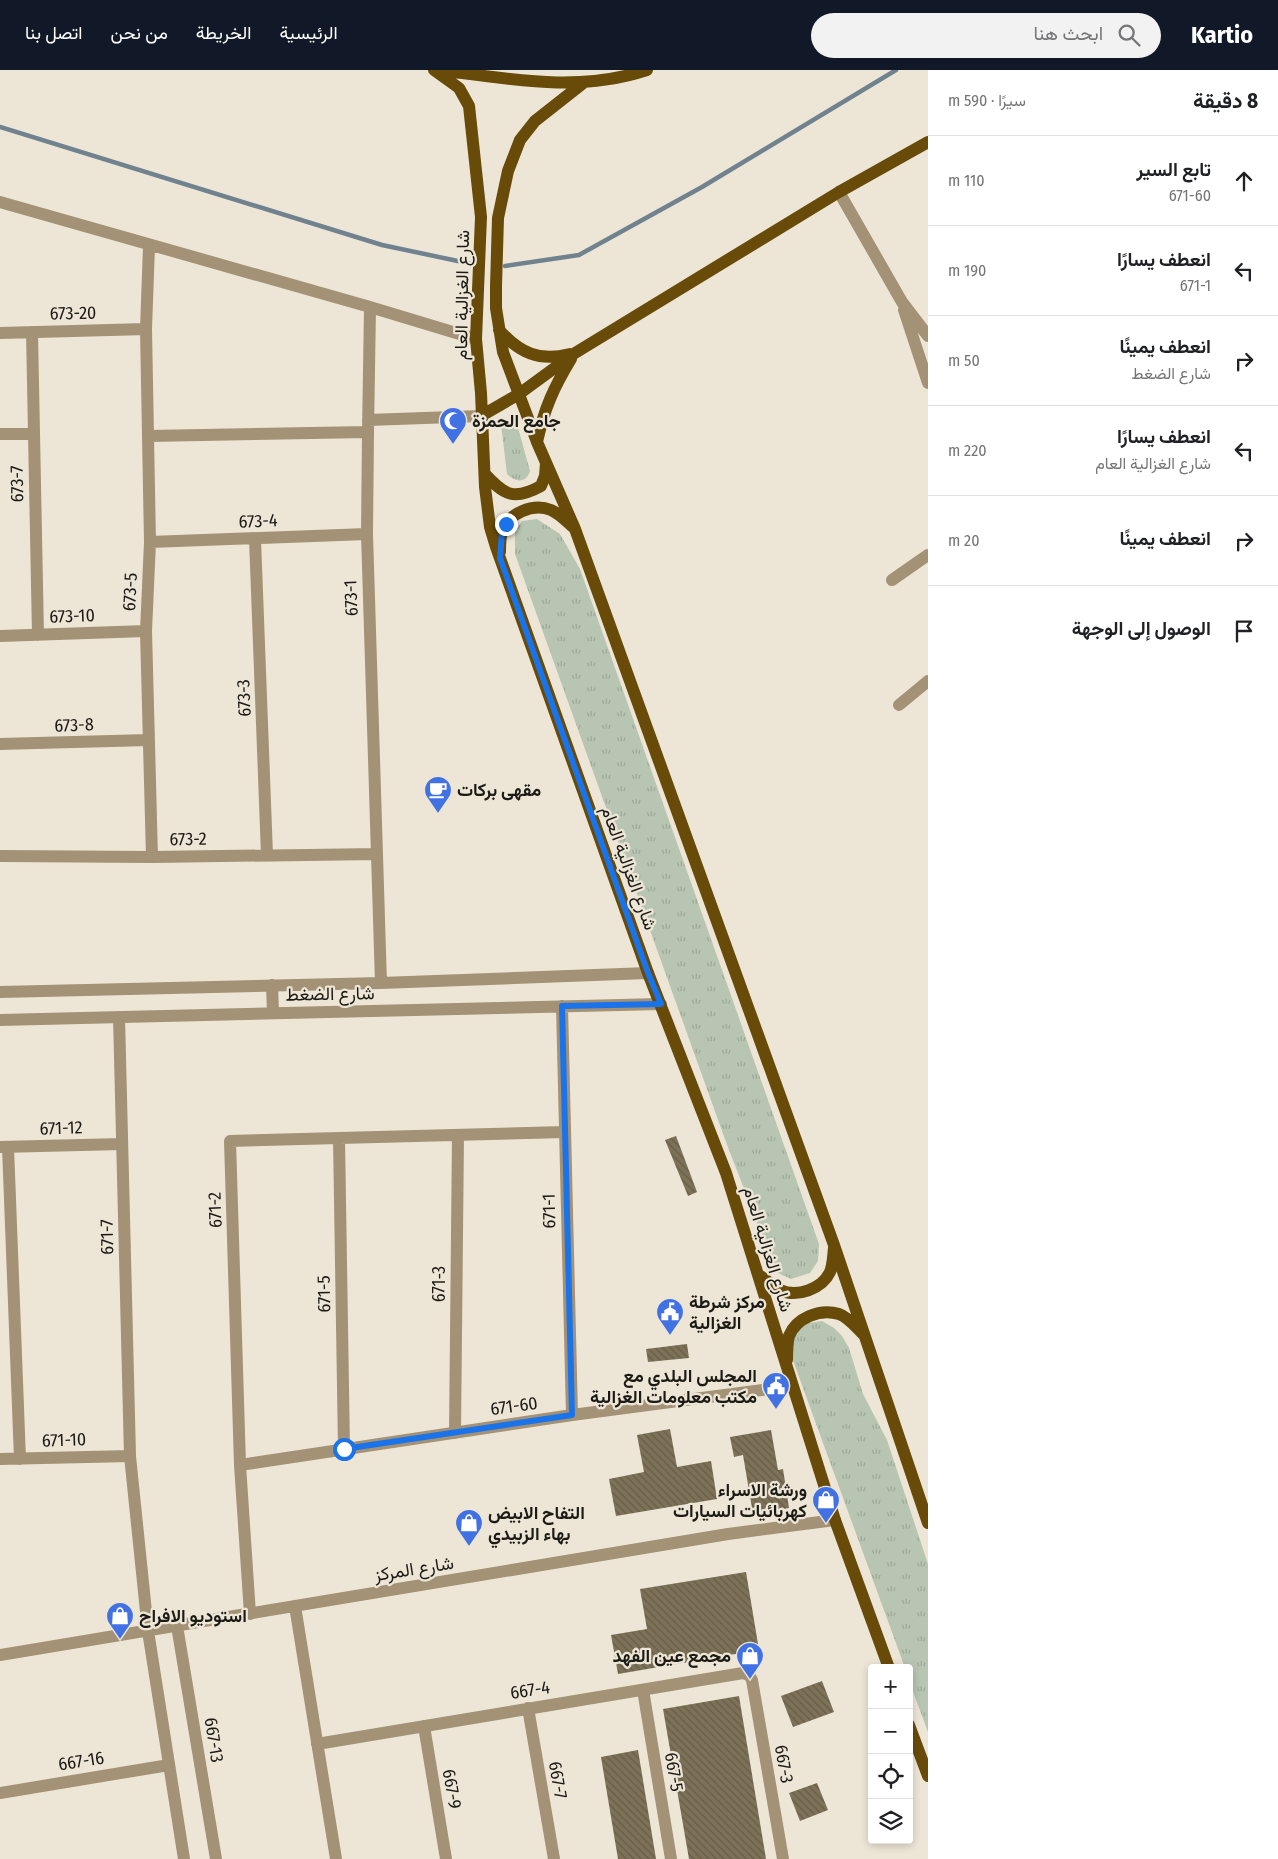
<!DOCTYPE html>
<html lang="ar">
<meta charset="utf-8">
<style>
body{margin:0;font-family:"Fira Sans Condensed",Vazirmatn,sans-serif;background:#f2f2f2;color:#202124;direction:rtl}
.controls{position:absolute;right:15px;bottom:15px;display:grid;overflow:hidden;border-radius:5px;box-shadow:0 2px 8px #0003}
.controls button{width:45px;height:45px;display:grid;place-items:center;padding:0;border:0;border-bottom:1px solid #e0e0e0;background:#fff;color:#202124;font:25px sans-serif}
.stop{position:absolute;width:15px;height:15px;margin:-11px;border:4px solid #1a73e8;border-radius:50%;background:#fff}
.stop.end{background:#1a73e8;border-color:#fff;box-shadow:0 1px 5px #0008}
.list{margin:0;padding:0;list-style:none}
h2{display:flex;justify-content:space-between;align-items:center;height:65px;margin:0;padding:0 20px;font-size:21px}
h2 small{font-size:16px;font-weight:400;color:#757577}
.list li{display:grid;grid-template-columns:32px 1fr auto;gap:15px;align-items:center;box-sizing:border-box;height:90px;padding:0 20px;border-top:1px solid #e0e0e0}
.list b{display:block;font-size:19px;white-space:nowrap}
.list p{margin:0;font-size:16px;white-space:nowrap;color:#757577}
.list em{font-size:16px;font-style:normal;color:#757577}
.icon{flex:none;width:28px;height:28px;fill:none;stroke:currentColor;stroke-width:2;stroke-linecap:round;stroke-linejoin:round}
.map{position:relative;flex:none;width:928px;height:1789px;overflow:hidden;direction:ltr}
header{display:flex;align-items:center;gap:30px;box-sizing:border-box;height:70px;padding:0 25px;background:#111827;color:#fff}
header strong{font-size:24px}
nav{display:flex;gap:28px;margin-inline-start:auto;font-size:18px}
.search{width:350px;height:45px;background:#f2f2f2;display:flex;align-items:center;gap:12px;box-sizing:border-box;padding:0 18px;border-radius:28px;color:#757577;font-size:19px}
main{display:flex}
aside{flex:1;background:#fff}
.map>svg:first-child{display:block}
.grass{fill:url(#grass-tufts)}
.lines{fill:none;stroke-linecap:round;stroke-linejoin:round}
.stream{stroke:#6f828d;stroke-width:4.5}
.building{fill:url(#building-back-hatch)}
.minor{stroke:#a39275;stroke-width:12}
.major{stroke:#694b09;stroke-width:12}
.route{stroke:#1a73e8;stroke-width:6}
.labels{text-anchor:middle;stroke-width:4.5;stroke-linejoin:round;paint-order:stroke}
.street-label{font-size:18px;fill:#1c1a15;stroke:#ede6d7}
.poi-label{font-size:18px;font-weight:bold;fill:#1c1a15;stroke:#ede6d7;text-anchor:start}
</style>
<header>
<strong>Kartio</strong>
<div class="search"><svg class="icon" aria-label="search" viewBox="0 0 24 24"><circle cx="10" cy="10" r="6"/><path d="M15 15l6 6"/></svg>ابحث هنا</div>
<nav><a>الرئيسية</a><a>الخريطة</a><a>من نحن</a><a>اتصل بنا</a></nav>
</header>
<main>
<aside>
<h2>8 دقيقة<small>سيرًا · 590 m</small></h2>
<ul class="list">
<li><svg class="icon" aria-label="ahead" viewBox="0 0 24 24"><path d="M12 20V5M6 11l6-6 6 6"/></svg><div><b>تابع السير</b><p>671-60</p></div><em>110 m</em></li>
<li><svg class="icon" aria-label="left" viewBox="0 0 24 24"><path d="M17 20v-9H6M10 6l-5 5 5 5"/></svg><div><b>انعطف يسارًا</b><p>671-1</p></div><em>190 m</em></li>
<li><svg class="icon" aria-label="right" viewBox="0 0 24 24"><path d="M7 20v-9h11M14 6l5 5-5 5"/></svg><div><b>انعطف يمينًا</b><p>شارع الضغط</p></div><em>50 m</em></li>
<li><svg class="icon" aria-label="left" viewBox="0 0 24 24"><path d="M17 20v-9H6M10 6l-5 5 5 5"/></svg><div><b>انعطف يسارًا</b><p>شارع الغزالية العام</p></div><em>220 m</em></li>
<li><svg class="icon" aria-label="right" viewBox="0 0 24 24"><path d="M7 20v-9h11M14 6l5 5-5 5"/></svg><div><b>انعطف يمينًا</b></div><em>20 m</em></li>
<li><svg class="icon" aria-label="arrive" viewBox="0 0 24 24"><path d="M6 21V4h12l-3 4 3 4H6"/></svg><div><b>الوصول إلى الوجهة</b></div></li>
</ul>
</aside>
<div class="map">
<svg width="928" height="1789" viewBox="0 0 928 1789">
<defs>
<pattern id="grass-tufts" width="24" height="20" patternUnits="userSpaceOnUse" patternTransform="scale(1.25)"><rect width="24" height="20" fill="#b7c5b2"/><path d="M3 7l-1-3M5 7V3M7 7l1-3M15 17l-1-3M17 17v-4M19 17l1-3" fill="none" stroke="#9da998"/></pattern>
<pattern id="building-back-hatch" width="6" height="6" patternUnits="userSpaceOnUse" patternTransform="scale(1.25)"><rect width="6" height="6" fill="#7d7258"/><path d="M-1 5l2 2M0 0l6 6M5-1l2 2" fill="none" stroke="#665d48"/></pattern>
</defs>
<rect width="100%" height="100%" fill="#ede6d7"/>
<path class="grass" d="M509 349 513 350 517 354 530 401C526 414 515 412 507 404L501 354Z
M537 449 560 464 580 499 819 1174 818 1191 810 1203 791 1209 776 1202 726 1072 515 484V461L522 451Z
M822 1251 834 1258 842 1266 849 1278 863 1324 887 1370 928 1494V1662L909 1611V1598H905L791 1285 790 1266 801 1254Z"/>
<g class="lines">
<path class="stream" d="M0 57 382 175 472 194
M505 196 579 185 702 117 896 0"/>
</g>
<path class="building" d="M676 1066 697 1122 688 1126 665 1070Z
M687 1274 689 1288 648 1292 646 1279Z
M670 1359 677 1397 711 1391 717 1429 616 1446 609 1409 644 1402 637 1365Z
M771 1360 778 1400 783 1399 789 1438 753 1444 743 1385 734 1387 730 1367Z
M746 1502 759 1580 618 1604 611 1565 647 1559 640 1519Z
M822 1611 834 1642 793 1657 781 1626Z
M739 1626 766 1789H689L663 1639Z
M638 1680 656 1789H618L601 1687Z
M817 1713 828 1740 800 1751 789 1723Z"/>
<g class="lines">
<path class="minor" d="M839 122 902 232 928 266
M0 132 370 237 476 269
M149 176 146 259 150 472 146 561 152 787
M904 240 928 313
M32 262 38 565
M0 263 146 259
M368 350 481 346
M368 362 370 237
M0 364H34
M148 366 368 362 367 464 381 913
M255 469 267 785
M150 472 367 464
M892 510 928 485
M0 566 146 561
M899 635 928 611
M0 674 149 670
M0 786 152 787 377 784
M272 915 273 943
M0 922 381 913 648 903
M562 936 572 1345
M119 947 130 1386 148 1561 184 1789
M0 950 661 934
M339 1068 344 1379
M0 1077 122 1074
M8 1077 20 1389
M455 1363 458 1065
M0 1389 130 1386
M240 1395 572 1345 792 1316
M295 1536 336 1789
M250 1544 240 1395 230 1071 565 1062
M177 1556 216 1789
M0 1585 728 1464 835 1450
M643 1620 671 1789
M528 1638 554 1789
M424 1656 446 1789
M317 1674 743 1603 749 1605 752 1610 783 1789
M0 1723 169 1695"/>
<path class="major" d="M434 0 459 18 469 36 481 147 476 269 481 323 485 417 490 457 496 477 648 903 726 1103 835 1450 889 1598
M439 0C510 9 577 23 647 0
M582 14 535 51 520 70 508 101 498 148 496 216V238L503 282 537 372 575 459 834 1175 928 1453
M499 260C520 283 539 292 570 284
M481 346 519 324 575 283 839 122 928 72
M537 372C544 339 554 317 571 289
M485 404C504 425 514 431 541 416L545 406 546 393
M500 482C500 475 500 468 502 462 508 443 533 433 551 440 560 444 566 451 573 457
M758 1205C766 1208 771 1216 780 1220 797 1228 822 1219 830 1202 833 1195 833 1186 834 1178
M787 1290C787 1282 787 1274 789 1266 796 1248 820 1238 839 1244 848 1247 856 1257 863 1264
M909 1655 928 1706"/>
</g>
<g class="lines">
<path class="route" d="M344 1379 572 1345 562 936 661 934 648 903 500 488 502 463 506 454"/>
</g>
<defs>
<symbol id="mosque-pin" viewBox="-11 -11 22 30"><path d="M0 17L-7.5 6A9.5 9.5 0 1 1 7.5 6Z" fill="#4171e2" stroke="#ede6d7"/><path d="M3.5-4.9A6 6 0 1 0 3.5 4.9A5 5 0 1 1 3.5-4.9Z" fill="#fff"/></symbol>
<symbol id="cafe-pin" viewBox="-11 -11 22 30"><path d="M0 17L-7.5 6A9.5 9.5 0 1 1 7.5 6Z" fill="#4171e2" stroke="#ede6d7"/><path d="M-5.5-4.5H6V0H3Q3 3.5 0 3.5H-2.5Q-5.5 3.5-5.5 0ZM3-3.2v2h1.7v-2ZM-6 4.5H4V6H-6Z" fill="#fff"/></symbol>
<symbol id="civic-pin" viewBox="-11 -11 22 30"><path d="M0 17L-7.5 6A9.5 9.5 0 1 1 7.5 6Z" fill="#4171e2" stroke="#ede6d7"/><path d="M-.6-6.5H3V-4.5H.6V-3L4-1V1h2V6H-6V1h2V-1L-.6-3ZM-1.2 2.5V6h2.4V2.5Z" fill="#fff"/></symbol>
<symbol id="shop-pin" viewBox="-11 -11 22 30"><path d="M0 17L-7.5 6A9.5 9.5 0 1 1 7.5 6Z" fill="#4171e2" stroke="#ede6d7"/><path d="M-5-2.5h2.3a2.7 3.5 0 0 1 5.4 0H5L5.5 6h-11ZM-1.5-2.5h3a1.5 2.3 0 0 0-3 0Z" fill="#fff"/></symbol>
</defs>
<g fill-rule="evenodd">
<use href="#mosque-pin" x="437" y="335" width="32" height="43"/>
<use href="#cafe-pin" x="422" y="704" width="32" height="43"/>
<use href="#civic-pin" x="654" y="1226" width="32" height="43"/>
<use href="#civic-pin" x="760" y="1300" width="32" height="43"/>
<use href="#shop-pin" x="810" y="1414" width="32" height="43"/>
<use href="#shop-pin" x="453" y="1437" width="32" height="43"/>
<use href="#shop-pin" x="104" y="1530" width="32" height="43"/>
<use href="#shop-pin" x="734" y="1570" width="32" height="43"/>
</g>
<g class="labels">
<g class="street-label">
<text transform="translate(462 225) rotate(-89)" y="6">شارع الغزالية العام</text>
<text transform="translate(73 243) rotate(-1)" y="6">673-20</text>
<text transform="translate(17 414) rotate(-91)" y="6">673-7</text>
<text transform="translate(258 451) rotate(-2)" y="6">673-4</text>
<text transform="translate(130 522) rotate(-87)" y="6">673-5</text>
<text transform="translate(351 528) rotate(-92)" y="6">673-1</text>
<text transform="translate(72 546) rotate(-2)" y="6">673-10</text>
<text transform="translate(244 628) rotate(-92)" y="6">673-3</text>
<text transform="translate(74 655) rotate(-2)" y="6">673-8</text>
<text transform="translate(188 769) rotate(-1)" y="6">673-2</text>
<text transform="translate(629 798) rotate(70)" y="6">شارع الغزالية العام</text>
<text transform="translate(330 924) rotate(-1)" y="6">شارع الضغط</text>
<text transform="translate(61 1058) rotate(-2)" y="6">671-12</text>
<text transform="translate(215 1140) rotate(-92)" y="6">671-2</text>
<text transform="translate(549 1141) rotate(-91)" y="6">671-1</text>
<text transform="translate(107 1167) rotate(-91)" y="6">671-7</text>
<text transform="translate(768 1179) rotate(73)" y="6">شارع الغزالية العام</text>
<text transform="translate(439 1214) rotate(-90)" y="6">671-3</text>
<text transform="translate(324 1224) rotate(-91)" y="6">671-5</text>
<text transform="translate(514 1336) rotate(-8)" y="6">671-60</text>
<text transform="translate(64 1370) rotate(-2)" y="6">671-10</text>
<text transform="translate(414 1499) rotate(-9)" y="6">شارع المركز</text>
<text transform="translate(530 1620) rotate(-9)" y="6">667-4</text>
<text transform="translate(214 1670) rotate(81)" y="6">667-13</text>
<text transform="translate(81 1691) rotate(-9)" y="6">667-16</text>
<text transform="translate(784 1694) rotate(80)" y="6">667-3</text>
<text transform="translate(674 1702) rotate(80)" y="6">667-5</text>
<text transform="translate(558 1710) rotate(80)" y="6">667-7</text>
<text transform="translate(452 1719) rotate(80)" y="6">667-9</text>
</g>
<g class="poi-label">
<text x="472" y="357">جامع الحمزة</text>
<text x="457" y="726">مقهى بركات</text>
<text x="689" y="1238">مركز شرطة<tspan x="689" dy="21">الغزالية</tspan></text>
<text x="757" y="1312" text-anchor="end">المجلس البلدي مع<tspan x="757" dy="21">مكتب معلومات الغزالية</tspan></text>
<text x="807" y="1426" text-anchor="end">ورشة الاسراء<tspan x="807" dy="21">كهربائيات السيارات</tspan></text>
<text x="488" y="1449">التفاح الابيض<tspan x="488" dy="21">بهاء الزبيدي</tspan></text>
<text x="139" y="1552">استوديو الافراح</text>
<text x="731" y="1592" text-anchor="end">مجمع عين الفهد</text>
</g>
</g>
</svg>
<div class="controls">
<button>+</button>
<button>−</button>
<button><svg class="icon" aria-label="locate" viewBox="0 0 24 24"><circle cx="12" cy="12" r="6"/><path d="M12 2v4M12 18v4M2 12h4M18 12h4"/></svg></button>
<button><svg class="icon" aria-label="layers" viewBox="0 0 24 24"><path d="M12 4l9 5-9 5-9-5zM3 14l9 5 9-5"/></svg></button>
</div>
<div class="stop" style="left:344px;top:1379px"></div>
<div class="stop end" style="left:506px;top:454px"></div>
</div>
</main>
